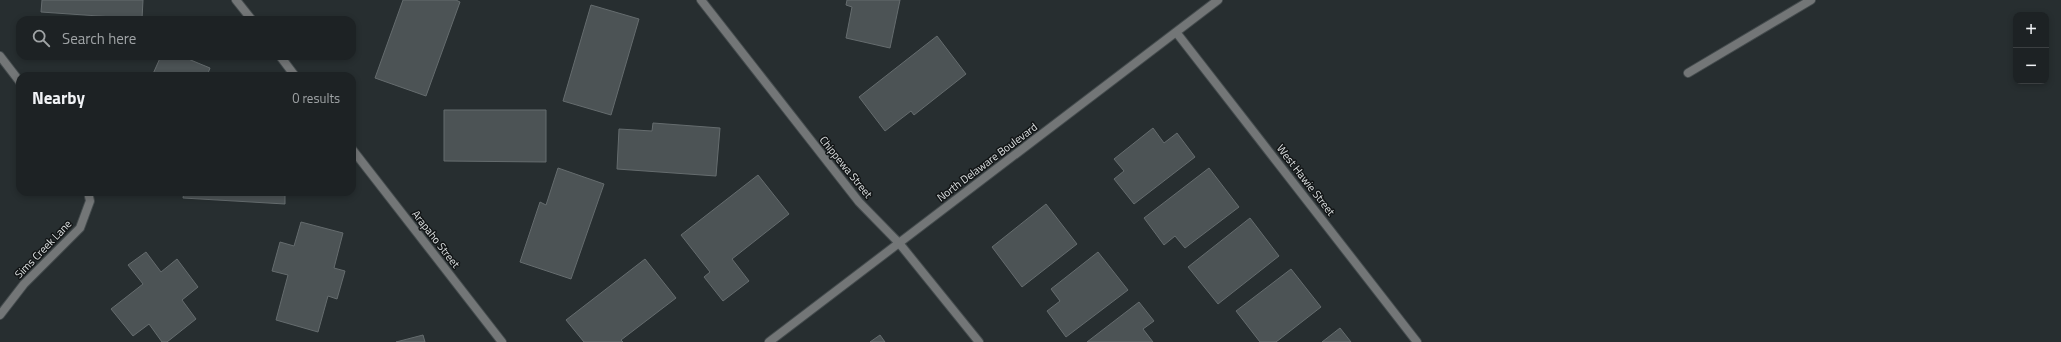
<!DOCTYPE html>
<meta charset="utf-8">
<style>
body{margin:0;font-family:"Titillium Web",sans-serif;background:#252a2c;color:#f1f3f6}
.controls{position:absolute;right:12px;top:12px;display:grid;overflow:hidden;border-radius:8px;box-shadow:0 2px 6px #0003}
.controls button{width:36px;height:36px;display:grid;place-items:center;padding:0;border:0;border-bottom:1px solid #3b3f41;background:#1d2224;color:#f1f3f6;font:20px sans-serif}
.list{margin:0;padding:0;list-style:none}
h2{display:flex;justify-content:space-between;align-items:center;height:52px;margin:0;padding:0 16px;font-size:17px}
h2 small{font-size:13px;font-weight:400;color:#a0a4a6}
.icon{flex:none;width:22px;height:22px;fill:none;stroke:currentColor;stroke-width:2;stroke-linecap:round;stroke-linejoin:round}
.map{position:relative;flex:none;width:2061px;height:342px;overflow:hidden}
.search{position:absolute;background:#1d2224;box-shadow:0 2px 6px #0003;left:16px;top:16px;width:340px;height:44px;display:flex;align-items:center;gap:10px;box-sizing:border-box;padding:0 14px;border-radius:12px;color:#a0a4a6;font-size:15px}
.panel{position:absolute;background:#1d2224;box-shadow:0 2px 6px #0003;left:16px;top:72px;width:340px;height:124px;border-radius:12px}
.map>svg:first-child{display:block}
.building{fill:#4c5355;stroke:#656c6e}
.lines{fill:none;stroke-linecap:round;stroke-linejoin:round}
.street-casing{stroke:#444b4d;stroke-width:10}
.street{stroke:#737677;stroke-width:8}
.labels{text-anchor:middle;stroke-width:3;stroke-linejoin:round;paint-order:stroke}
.street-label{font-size:11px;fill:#dee2e3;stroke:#121516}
</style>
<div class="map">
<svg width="2061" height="342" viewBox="0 0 2061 342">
<rect width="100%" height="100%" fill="#272e30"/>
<path class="building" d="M42 0H143L142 19 41 12Z
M403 0H456L460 2 426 96 375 78Z
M847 0H900L890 48 846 38 852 7 846 5Z
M591 5 639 19 611 115 563 101Z
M937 36 966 74 914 115 911 111 885 131 859 97Z
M161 56H181L210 68 207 76H152Z
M444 110H546V162L444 161Z
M653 123 720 128 716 176 617 169 619 129 652 131Z
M1153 128 1164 143 1177 133 1195 157 1134 204 1114 179 1124 171 1114 159Z
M558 168 604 184 571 279 520 262 540 202 546 205Z
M1209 168 1239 207 1185 248 1175 236 1164 245 1144 218Z
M758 175 789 214 732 259 749 281 723 301 704 277 710 272 681 235Z
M184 192H285V204L183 198Z
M1046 204 1077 244 1022 287 992 247Z
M1250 218 1279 256 1218 304 1188 267Z
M301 222 343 233 334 268 345 271 337 299 328 296 318 332 276 320 288 275 272 271 280 242 294 246Z
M146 252 161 272 177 259 198 287 182 300 196 319 167 342H162L149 324 133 336 111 309 143 284 128 265Z
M1098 252 1128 290 1066 337 1047 311 1060 301 1051 289Z
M645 259 676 298 621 340 623 342H584L566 320Z
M1291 269 1321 307 1276 342H1260L1236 311Z
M1139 302 1154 321 1143 329 1153 342H1087Z
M1340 328 1351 342H1322Z
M423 335 425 342H396Z
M880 335 885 342H870Z"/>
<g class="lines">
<defs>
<path id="street" d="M236 0 252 20
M701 0 859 202 899 243 979 342
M1176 32 1417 342
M0 56 20 82
M280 56 295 76
M1688 73 1811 0
M352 149 502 342
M0 315 24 284 80 228 90 201 88 192
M769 342 1218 0"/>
</defs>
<use href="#street" class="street-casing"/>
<use href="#street" class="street"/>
</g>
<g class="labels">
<g class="street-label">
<text transform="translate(987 162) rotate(-37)" y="4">North Delaware Boulevard</text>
<text transform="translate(846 167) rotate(51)" y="4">Chippewa Street</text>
<text transform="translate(1306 180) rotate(52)" y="4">West Hawie Street</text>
<text transform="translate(436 239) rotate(52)" y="4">Arapaho Street</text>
<text transform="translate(43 249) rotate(-46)" y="4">Sims Creek Lane</text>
</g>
</g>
</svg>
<div class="controls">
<button>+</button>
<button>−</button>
</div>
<div class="search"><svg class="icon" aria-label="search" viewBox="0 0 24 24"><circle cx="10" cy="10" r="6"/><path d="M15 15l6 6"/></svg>Search here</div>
<section class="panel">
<h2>Nearby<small>0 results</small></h2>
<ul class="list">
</ul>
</section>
</div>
